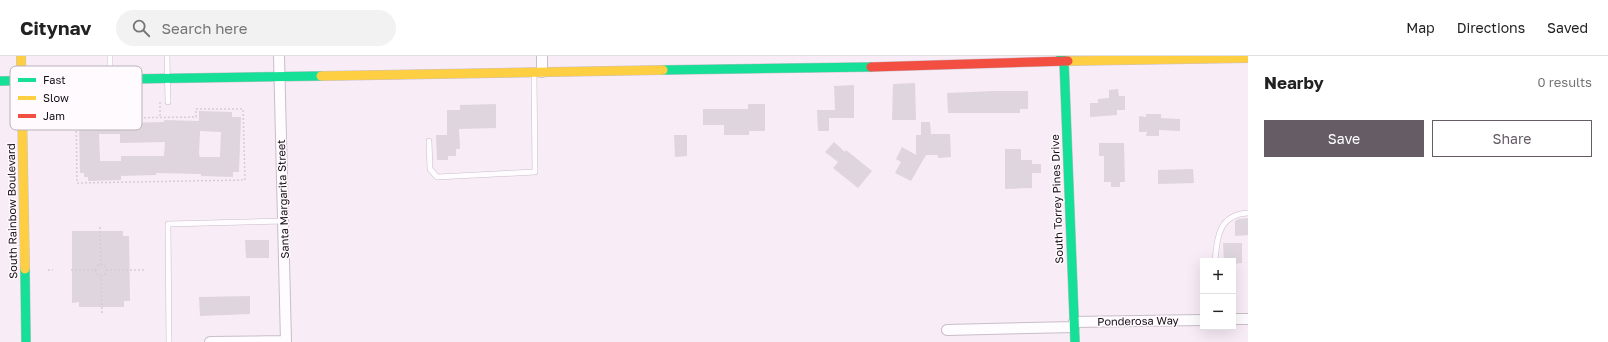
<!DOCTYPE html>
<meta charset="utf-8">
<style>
body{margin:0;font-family:"Golos Text",sans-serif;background:#f2f2f2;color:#222}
.controls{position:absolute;right:12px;bottom:12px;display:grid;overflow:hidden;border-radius:0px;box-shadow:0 4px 16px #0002}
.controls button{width:36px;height:36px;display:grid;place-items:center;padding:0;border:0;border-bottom:1px solid #e0e0e0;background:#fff;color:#222;font:20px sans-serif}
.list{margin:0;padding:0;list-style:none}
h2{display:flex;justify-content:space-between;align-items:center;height:52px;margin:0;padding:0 16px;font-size:17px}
h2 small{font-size:13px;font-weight:400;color:#767676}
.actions{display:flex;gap:8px;padding:12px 16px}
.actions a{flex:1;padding:9px 0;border:1px solid #655c65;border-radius:0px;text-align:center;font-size:14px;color:#655c65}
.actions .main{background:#655c65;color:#fff}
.icon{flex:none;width:22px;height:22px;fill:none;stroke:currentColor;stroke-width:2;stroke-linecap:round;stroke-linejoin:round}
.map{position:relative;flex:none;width:1248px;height:286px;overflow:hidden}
header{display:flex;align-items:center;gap:24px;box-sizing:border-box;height:56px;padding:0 20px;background:#fff;border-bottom:1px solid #e0e0e0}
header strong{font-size:19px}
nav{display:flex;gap:22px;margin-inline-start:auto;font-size:14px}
.search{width:280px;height:36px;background:#f2f2f2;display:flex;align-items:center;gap:10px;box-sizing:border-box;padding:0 14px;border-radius:22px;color:#767676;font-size:15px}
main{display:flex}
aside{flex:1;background:#fff}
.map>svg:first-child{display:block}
.building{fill:#dfd5de;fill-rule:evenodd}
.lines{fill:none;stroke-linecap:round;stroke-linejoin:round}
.lane-casing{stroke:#c9bec7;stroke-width:6}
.street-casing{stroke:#c9bec7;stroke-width:12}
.fast-casing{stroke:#c9bec7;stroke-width:10}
.slow-casing{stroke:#c9bec7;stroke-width:10}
.jam-casing{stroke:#c9bec7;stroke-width:10}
.path{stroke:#d3ced3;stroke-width:1.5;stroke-dasharray:2 2;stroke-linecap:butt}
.lane{stroke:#fefcfe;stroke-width:5}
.street{stroke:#fefcfe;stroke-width:10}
.fast{stroke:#16e098;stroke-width:9}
.slow{stroke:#ffcf43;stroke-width:9}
.jam{stroke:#f24e42;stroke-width:9}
.labels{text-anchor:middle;stroke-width:3;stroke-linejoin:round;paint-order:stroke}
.street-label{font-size:11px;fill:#160e16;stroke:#fffafe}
.key{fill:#fffafe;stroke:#b9b3b8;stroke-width:1}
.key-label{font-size:11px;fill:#160e16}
</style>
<header>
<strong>Citynav</strong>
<div class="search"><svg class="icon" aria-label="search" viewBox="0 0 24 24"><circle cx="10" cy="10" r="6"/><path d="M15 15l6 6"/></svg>Search here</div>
<nav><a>Map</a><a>Directions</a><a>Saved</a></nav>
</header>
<main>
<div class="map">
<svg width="1248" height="286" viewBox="0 0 1248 286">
<rect width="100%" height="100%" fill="#f8ecf7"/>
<path class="building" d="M915 27 916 64H892L893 28Z
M854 29V62H829V75H818L817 54H835L834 30Z
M1118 33 1119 40H1125V54H1117V59L1090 61V47H1098V43L1109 42V34Z
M994 35H1028V53H1020V57H948L947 37Z
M496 48V72L459 73 460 93H456V100H448V104H437L436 79H447V54H460V49Z
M748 48H765V75H749V79H724V69H703V53H748Z
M199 55 232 56V61H241L239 116H233V121L201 120V118L156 117V119L121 120V124L88 125V121H84V117H80L79 67H83V63H87V60L120 59V67L164 66V64L199 65ZM200 75 221 76 220 101H200L199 98ZM99 78H120V87L165 86 164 100H121V105H100Z
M1146 58H1161V62L1180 63V75L1159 74V80H1146L1147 76H1139V60L1146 61Z
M921 66H930L931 78H950L951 101 938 102V99H926L911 125 895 117 901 106 896 103 902 91 916 99V79H921Z
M674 79H687V100L675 101Z
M834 86 845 96 846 94 872 115 858 132 833 112 838 106 825 96Z
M1099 87H1124L1125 126H1120V131H1111V126H1104V100H1099Z
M1005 93H1021V104H1032V108H1041V117H1032V132L1005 133Z
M1193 113 1194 127 1158 128V114Z
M1248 162V179L1235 180V165L1239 163Z
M72 175H123V180H129L130 245H124V251H79V246L72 247Z
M245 184H269V202H246Z
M1223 187H1242V207L1233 208V205H1224Z
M250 240V258L200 260 199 241Z"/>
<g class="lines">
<defs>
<path id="lane" d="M110 0V21
M167 0 168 46
M429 85 430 113 437 121 535 116 534 17
M1215 205C1217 180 1219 159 1248 157
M169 286 168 168 284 165"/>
<path id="street" d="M279 0 286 286
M542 0V16
M1233 263H1248
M1074 266 1203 264
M947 274 1074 271
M210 286 286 285"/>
<path id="fast" d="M1061 0 1064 5 1075 286
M663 14 871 11
M0 25 321 20
M25 213 26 286"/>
<path id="slow" d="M21 0 25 213
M1068 5 1248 2
M321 20 663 14"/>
<path id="jam" d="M871 11 1068 5"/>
</defs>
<use href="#lane" class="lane-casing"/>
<use href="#street" class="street-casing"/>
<use href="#fast" class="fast-casing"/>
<use href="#slow" class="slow-casing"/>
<use href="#jam" class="jam-casing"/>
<path class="path" d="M160 46V62
M196 53H243L245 124 77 127 76 56 122 55V62L196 61Z
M100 171 101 209
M95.5 214a5.5 5.5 0 1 1 11 0a5.5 5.5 0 1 1-11 0Z
M48 214H53
M71 214H95
M106 214H144
M101 219 102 259"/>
<use href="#lane" class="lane"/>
<use href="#street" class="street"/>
<use href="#fast" class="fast"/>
<use href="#slow" class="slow"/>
<use href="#jam" class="jam"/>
</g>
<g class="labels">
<g class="street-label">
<text transform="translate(283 143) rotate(-92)" y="4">Santa Margarita Street</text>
<text transform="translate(1057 143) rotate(-92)" y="4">South Torrey Pines Drive</text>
<text transform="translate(12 155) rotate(-91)" y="4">South Rainbow Boulevard</text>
<text transform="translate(1138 265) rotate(-1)" y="4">Ponderosa Way</text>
</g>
</g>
<rect x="10" y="10" width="132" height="64" rx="6" class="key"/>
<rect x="18" y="22" width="18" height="4" fill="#16e098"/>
<rect x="18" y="40" width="18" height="4" fill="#ffcf43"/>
<rect x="18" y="58" width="18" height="4" fill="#f24e42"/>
<g class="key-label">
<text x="43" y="28">Fast</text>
<text x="43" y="46">Slow</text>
<text x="43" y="64">Jam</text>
</g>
</svg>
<div class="controls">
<button>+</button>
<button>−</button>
</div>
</div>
<aside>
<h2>Nearby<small>0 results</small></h2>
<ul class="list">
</ul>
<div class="actions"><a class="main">Save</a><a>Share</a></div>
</aside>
</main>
